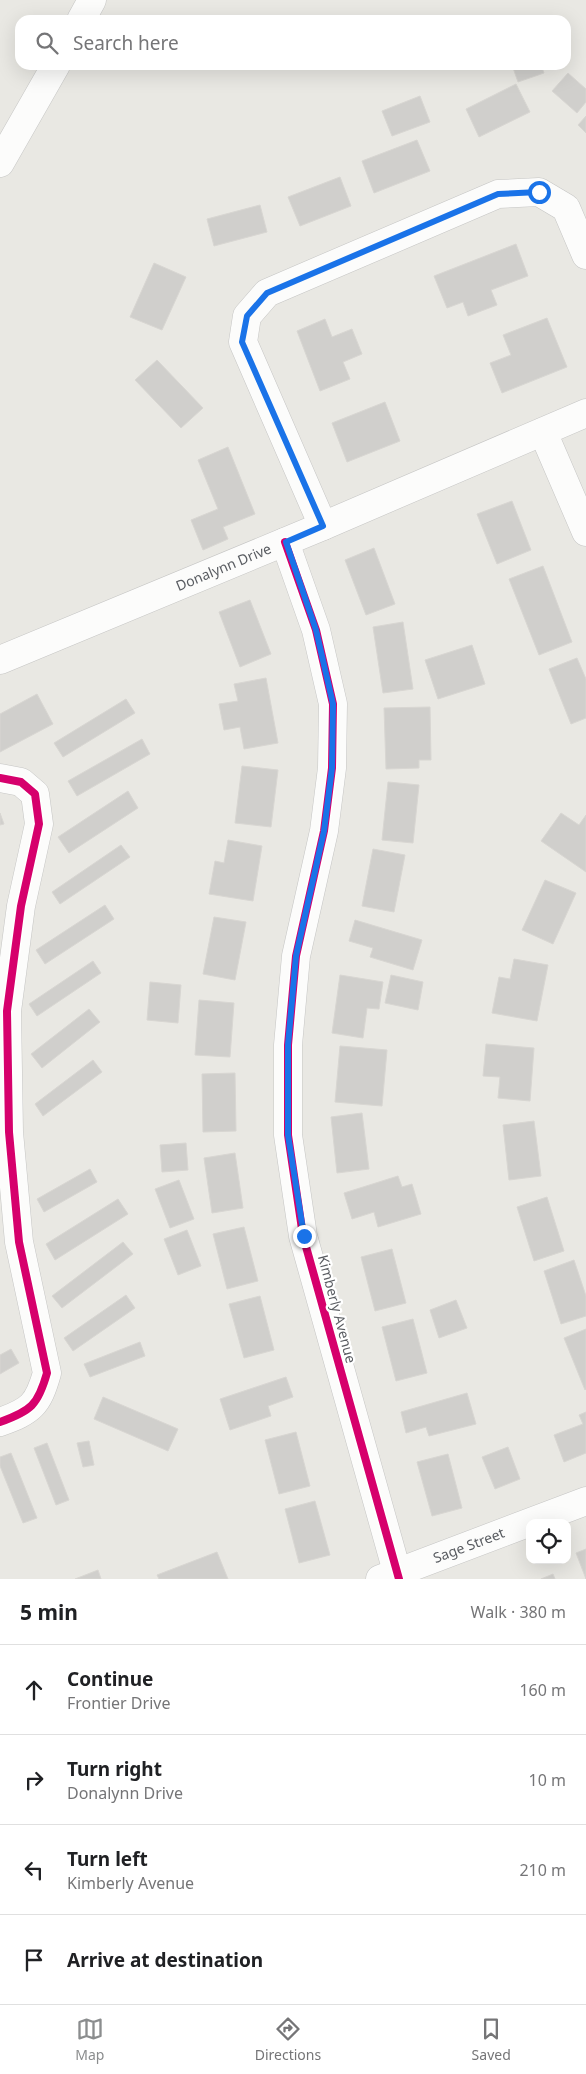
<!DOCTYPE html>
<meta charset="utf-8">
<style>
body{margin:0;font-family:"Noto Sans",sans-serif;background:#f6f6f6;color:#202124}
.controls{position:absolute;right:15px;bottom:15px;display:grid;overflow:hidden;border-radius:10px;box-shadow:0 5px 20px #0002}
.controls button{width:45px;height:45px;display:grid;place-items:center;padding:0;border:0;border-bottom:1px solid #e0e0e0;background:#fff;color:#202124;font:25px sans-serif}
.stop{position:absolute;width:15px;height:15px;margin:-11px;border:4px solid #1a73e8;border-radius:50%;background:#fff}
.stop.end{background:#1a73e8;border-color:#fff;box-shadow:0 1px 5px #0008}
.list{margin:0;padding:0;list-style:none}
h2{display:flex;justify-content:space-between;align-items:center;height:65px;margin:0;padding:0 20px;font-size:21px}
h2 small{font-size:16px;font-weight:400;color:#757577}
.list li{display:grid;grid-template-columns:32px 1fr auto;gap:15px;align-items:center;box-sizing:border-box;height:90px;padding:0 20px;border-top:1px solid #e0e0e0}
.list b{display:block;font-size:19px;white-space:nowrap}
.list p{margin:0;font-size:16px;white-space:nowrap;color:#757577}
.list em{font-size:16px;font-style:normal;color:#757577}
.icon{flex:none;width:28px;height:28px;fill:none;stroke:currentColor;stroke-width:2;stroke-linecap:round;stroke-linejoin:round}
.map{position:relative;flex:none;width:586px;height:1579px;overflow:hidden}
.search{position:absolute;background:#fff;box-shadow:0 5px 20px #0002;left:15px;right:15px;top:15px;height:55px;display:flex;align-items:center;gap:12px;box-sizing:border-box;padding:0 18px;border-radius:15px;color:#757577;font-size:19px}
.sheet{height:425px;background:#fff}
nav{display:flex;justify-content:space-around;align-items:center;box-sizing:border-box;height:70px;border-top:1px solid #e0e0e0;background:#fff;font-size:14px;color:#757577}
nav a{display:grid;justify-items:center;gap:2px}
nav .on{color:#8b8d8e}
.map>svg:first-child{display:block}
.building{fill:#d0cfcc;stroke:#d8d6d2}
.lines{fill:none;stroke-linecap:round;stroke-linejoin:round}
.minor-casing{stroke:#c5c5c4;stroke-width:29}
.secondary-casing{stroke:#c6c6c5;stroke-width:29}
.minor{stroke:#fcfcfb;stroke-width:28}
.secondary{stroke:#fcfcfb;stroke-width:28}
.cycleway-casing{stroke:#fff;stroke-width:11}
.cycleway{stroke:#d6006c;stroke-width:8}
.route{stroke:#1a73e8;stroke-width:6}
.labels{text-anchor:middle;stroke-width:4.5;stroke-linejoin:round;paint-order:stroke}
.street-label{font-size:14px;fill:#595c61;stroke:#fff}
</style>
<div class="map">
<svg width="586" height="1579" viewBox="0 0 586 1579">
<rect width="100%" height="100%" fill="#e9e8e3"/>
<path class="building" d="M512 65H541L544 73 518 82Z
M568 73 586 89V102L577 113 552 91Z
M516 84 530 112 479 137 466 109Z
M420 96 430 122 392 136 382 111Z
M586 116V133L578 125Z
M417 140 430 171 374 193 362 161Z
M340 177 351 206 300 226 288 197Z
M260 205 267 232 214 246 207 219Z
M516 244 528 276 491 290 497 305 468 316 463 302 447 308 434 276Z
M154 263 186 277 162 330 130 317Z
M547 318 567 367 502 393 490 363 511 355 503 335Z
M325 319 332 337 352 329 362 354 343 362 350 379 320 391 297 331Z
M157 360 203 408 181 428 135 380Z
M385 402 400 441 347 462 332 423Z
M228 447 255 514 223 527 228 539 203 550 191 520 218 509 198 460Z
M512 501 531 550 497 564 477 514Z
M374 548 395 604 366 615 345 560Z
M543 566 572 642 539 655 509 579Z
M250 600 271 654 240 667 219 612Z
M403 622 413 689 383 693 373 627Z
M472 645 485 684 438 699 425 660Z
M577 658 586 679V718L571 724 549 669Z
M266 678 278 743 244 749 240 727 224 730 219 704 238 701 234 684Z
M37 694 53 724 0 752V714Z
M126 699 135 713 63 757 54 743Z
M430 707 431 760H419V768L386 769 384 708Z
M142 739 150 754 77 796 68 781Z
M242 766 278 770 271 827 235 823Z
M388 782 419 785 413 843 382 840Z
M128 791 138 808 69 853 58 837Z
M0 813 4 824 0 825Z
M561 813 579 825 586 815V872L541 841Z
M228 840 262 846 253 901 209 894 215 861 224 863Z
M121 845 130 857 60 904 52 892Z
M373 849 405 855 394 912 362 906Z
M545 880 576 893 553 944 522 930Z
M105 905 114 919 45 964 36 950Z
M214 917 246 922 235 980 203 974Z
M355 920 422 940 413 970 370 957 373 948 349 941Z
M514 959 548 965 537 1021 492 1013 499 977 510 979Z
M93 961 101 973 37 1016 29 1004Z
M340 975 383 982 379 1009 367 1008 363 1038 332 1033Z
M391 975 423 982 418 1010 385 1003Z
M150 982 181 985 178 1023 147 1020Z
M199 1000 234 1003 230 1057 195 1055Z
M89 1009 100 1022 42 1068 31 1054Z
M486 1044 534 1048 530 1101 498 1098 500 1077 483 1076Z
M340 1046 387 1050 382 1106 335 1102Z
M93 1060 102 1072 43 1116 35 1104Z
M235 1073 236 1131 203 1132 202 1074Z
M362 1113 369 1169 337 1173 331 1117Z
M534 1121 541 1176 509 1180 503 1125Z
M186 1143 188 1170 162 1172 160 1145Z
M235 1153 243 1208 212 1213 204 1158Z
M90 1169 97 1182 44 1212 37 1199Z
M398 1176 402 1187 412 1184 421 1214 378 1227 374 1212 352 1219 344 1193Z
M179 1180 194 1219 170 1228 155 1189Z
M547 1197 564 1251 534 1261 517 1207Z
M118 1199 128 1214 55 1260 46 1244Z
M244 1227 258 1281 227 1289 213 1234Z
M187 1230 201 1266 178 1275 164 1239Z
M123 1242 133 1254 62 1308 52 1296Z
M392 1249 406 1303 375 1311 361 1257Z
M574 1260 586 1296V1316L561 1324 544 1271Z
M126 1295 135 1308 73 1351 64 1338Z
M260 1296 274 1350 244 1358 229 1304Z
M456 1300 467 1328 439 1338 430 1310Z
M413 1319 427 1373 396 1381 382 1327Z
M586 1329V1389L585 1390 564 1338Z
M140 1342 145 1356 90 1377 84 1364Z
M11 1349 19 1363 0 1374V1355Z
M286 1377 293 1397 268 1406 271 1416 230 1430 220 1399Z
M467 1393 476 1424 429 1436 426 1427 406 1433 401 1412Z
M103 1397 178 1429 168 1451 94 1419Z
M586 1412V1453L564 1462 554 1435 583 1424 579 1415Z
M296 1432 310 1486 279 1494 265 1440Z
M89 1441 94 1465 83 1467 77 1443Z
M47 1443 69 1500 56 1505 34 1448Z
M508 1447 520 1479 495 1489 482 1457Z
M11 1453 37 1518 23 1523 0 1466V1457Z
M448 1454 462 1508 432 1516 417 1462Z
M315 1501 330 1555 299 1563 285 1509Z
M586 1549V1579L576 1553Z
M217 1552 228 1579H159L157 1575Z
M98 1570 101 1579H75Z
M553 1574 555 1579H541Z"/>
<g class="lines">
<defs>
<g id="minor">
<path d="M543 432 586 532"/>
<path d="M323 526 243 342 247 316 267 293 498 194 539 192 566 208 586 255"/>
<path d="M285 542 316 630 333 704 332 768 324 831 296 956 288 1045V1135L303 1236 399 1579"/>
<path id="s1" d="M0 660 323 526 586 413"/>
<path d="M0 778 21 782 35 794 39 824 21 906 7 1011 9 1132 19 1242 47 1373C38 1405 31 1411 0 1422"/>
<path id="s2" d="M380 1579 586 1501"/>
</g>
<path id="secondary" d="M81 20 92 0
M0 163 56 65"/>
</defs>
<use href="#minor" class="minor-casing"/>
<use href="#secondary" class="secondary-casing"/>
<use href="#minor" class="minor"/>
<use href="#secondary" class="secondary"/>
<defs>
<path id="cycleway" d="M285 542 316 630 333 704 332 768 324 831 296 956 288 1045V1135L303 1236 399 1579
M0 778 21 782 35 794 39 824 21 906 7 1011 9 1132 19 1242 47 1373C38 1405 31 1411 0 1422"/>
</defs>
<use href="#cycleway" class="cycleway-casing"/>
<use href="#cycleway" class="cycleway"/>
</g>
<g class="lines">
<path class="route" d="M304 1236 288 1135V1045L296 956 324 831 332 768 333 704 316 630 286 542 323 526 242 342 247 316 267 293 498 194 539 192"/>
</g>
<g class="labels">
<g class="street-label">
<text dy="5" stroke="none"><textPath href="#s1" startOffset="242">Donalynn Drive</textPath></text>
<text transform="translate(337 1309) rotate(75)" y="5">Kimberly Avenue</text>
<text dy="5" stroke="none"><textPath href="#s2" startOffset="95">Sage Street</textPath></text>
</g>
</g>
</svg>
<div class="controls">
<button><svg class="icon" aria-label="locate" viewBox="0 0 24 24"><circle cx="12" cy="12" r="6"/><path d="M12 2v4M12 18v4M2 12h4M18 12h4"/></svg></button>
</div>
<div class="stop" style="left:539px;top:192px"></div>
<div class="stop end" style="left:304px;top:1236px"></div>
<div class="search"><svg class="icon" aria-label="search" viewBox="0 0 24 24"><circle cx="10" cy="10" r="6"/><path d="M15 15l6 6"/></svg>Search here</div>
</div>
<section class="sheet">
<h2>5 min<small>Walk · 380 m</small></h2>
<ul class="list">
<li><svg class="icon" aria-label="ahead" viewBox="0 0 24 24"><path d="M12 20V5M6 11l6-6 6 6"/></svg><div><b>Continue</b><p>Frontier Drive</p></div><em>160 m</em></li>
<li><svg class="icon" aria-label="right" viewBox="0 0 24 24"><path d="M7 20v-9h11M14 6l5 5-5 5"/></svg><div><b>Turn right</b><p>Donalynn Drive</p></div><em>10 m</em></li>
<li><svg class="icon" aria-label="left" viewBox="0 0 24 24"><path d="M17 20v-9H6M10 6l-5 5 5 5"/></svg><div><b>Turn left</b><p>Kimberly Avenue</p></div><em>210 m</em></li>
<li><svg class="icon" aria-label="arrive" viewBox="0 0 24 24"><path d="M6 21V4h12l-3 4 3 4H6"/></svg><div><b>Arrive at destination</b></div></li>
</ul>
</section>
<nav>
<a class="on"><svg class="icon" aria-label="map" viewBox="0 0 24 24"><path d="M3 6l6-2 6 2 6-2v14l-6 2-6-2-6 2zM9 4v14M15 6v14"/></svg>Map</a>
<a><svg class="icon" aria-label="directions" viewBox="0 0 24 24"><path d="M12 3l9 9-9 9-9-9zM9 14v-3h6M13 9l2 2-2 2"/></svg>Directions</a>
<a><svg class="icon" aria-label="saved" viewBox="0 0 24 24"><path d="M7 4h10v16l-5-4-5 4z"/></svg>Saved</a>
</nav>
